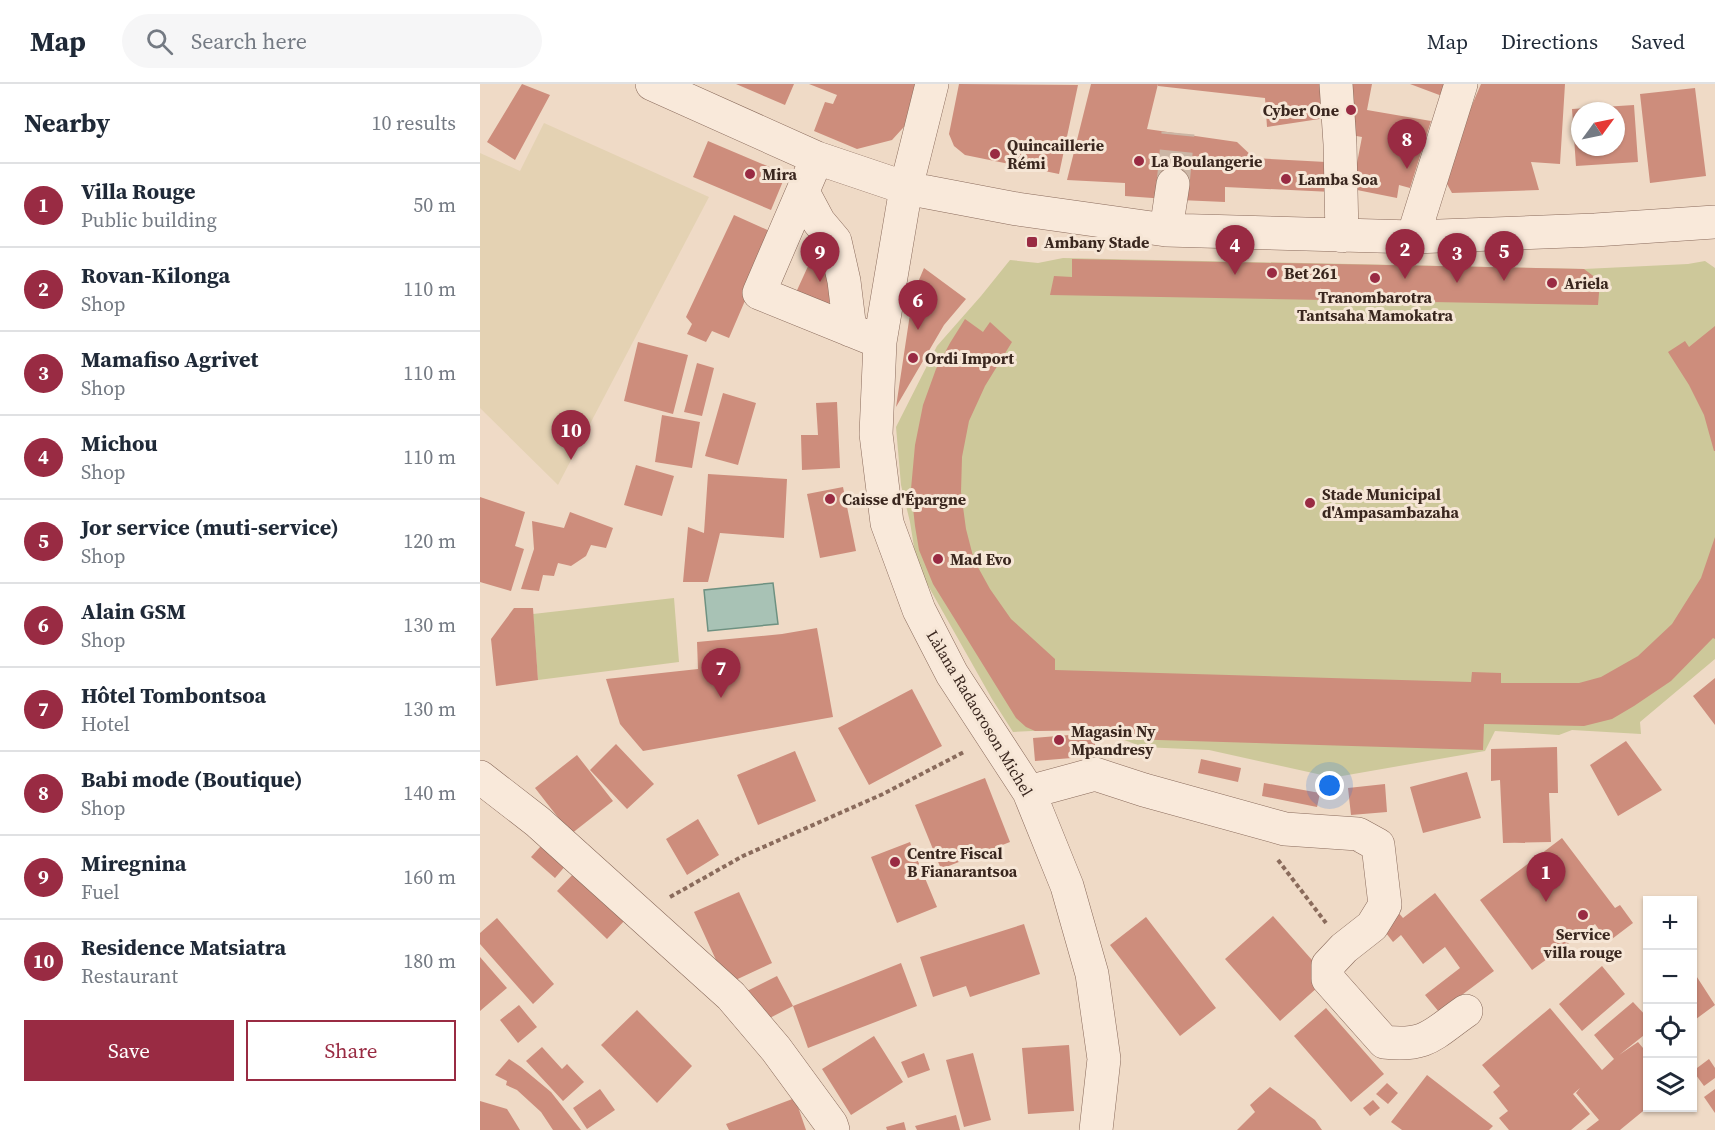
<!DOCTYPE html>
<meta charset="utf-8">
<style>
body{margin:0;font-family:"Source Serif 4",serif;background:#f6f6f7;color:#1f2937}
.controls{position:absolute;right:18px;bottom:18px;display:grid;overflow:hidden;border-radius:0px;box-shadow:0 2px 4px #0004}
.controls button{width:54px;height:54px;display:grid;place-items:center;padding:0;border:0;border-bottom:2px solid #e0e1e3;background:#fff;color:#1f2937;font:30px sans-serif}
.compass{position:absolute;left:1091px;top:18px;width:54px;height:54px;border-radius:50%;background:#fff;box-shadow:0 2px 4px #0004;rotate:57deg}
.you{position:absolute;left:850px;top:702px;width:21px;height:21px;margin:-15px;border:4px solid #fff;border-radius:50%;background:#1a73e8;box-shadow:0 0 0 9px #1a73e833}
.badge{display:grid;place-items:center;width:39px;height:39px;border-radius:50%;background:#992b43;color:#fff;font-size:20px;font-weight:700}
.pin{position:absolute;translate:-50% -50px;filter:drop-shadow(0 2px 3px #0008)}
.pin::after{content:'';position:absolute;top:32px;width:21px;height:18px;background:inherit;clip-path:polygon(0 0,100% 0,50% 100%)}
.list{margin:0;padding:0;list-style:none}
h2{display:flex;justify-content:space-between;align-items:center;height:78px;margin:0;padding:0 24px;font-size:26px}
h2 small{font-size:20px;font-weight:400;color:#747a83}
.list li{display:grid;grid-template-columns:39px 1fr auto;gap:18px;align-items:center;box-sizing:border-box;height:84px;padding:0 24px;border-top:2px solid #e0e1e3}
.list b{display:block;font-size:22px;white-space:nowrap}
.list p{margin:0;font-size:20px;white-space:nowrap;color:#747a83}
.list em{font-size:20px;font-style:normal;color:#747a83}
.actions{display:flex;gap:12px;padding:18px 24px}
.actions a{flex:1;padding:14px 0;border:2px solid #992b43;border-radius:0px;text-align:center;font-size:21px;color:#992b43}
.actions .main{background:#992b43;color:#fff}
.icon{flex:none;width:33px;height:33px;fill:none;stroke:currentColor;stroke-width:2;stroke-linecap:round;stroke-linejoin:round}
.map{position:relative;flex:none;width:1235px;height:1046px;overflow:hidden}
header{display:flex;align-items:center;gap:36px;box-sizing:border-box;height:84px;padding:0 30px;background:#fff;border-bottom:2px solid #e0e1e3}
header strong{font-size:28px}
nav{display:flex;gap:33px;margin-inline-start:auto;font-size:21px}
.search{width:420px;height:54px;background:#f6f6f7;display:flex;align-items:center;gap:15px;box-sizing:border-box;padding:0 21px;border-radius:33px;color:#747a83;font-size:22px}
main{display:flex}
aside{flex:1;background:#fff}
.map>svg:first-child{display:block}
.farmland{fill:#e4d2b3}
.green{fill:#cdc89a}
.water{fill:#a8c2b5;stroke:#6e9181;stroke-width:1.5}
.building{fill:#cd8d7c;fill-rule:evenodd}
.lines{fill:none;stroke-linecap:round;stroke-linejoin:round}
.minor-tunnel{stroke:#cbb6a5;stroke-width:33;stroke-dasharray:33 16;stroke-linecap:butt}
.minor-casing{stroke:#8a6b5c;stroke-width:34}
.path{stroke:#8a6b5c;stroke-width:4;stroke-dasharray:4.5 3;stroke-linecap:butt}
.minor{stroke:#f9e9da;stroke-width:33}
.poi-dot{fill:#992b43;stroke:#f6e6d6;stroke-width:2}
.labels{text-anchor:middle;stroke-width:6;stroke-linejoin:round;paint-order:stroke}
.poi-label{font-size:16px;font-weight:bold;fill:#3a271f;stroke:#f6e6d6;text-anchor:start}
.street-label{font-size:16px;fill:#3a271f;stroke:#f6e6d6}
</style>
<header>
<strong>Map</strong>
<div class="search"><svg class="icon" aria-label="search" viewBox="0 0 24 24"><circle cx="10" cy="10" r="6"/><path d="M15 15l6 6"/></svg>Search here</div>
<nav><a>Map</a><a>Directions</a><a>Saved</a></nav>
</header>
<main>
<aside>
<h2>Nearby<small>10 results</small></h2>
<ul class="list">
<li><span class="badge">1</span><div><b>Villa Rouge</b><p>Public building</p></div><em>50 m</em></li>
<li><span class="badge">2</span><div><b>Rovan-Kilonga</b><p>Shop</p></div><em>110 m</em></li>
<li><span class="badge">3</span><div><b>Mamafiso Agrivet</b><p>Shop</p></div><em>110 m</em></li>
<li><span class="badge">4</span><div><b>Michou</b><p>Shop</p></div><em>110 m</em></li>
<li><span class="badge">5</span><div><b>Jor service (muti-service)</b><p>Shop</p></div><em>120 m</em></li>
<li><span class="badge">6</span><div><b>Alain GSM</b><p>Shop</p></div><em>130 m</em></li>
<li><span class="badge">7</span><div><b>Hôtel Tombontsoa</b><p>Hotel</p></div><em>130 m</em></li>
<li><span class="badge">8</span><div><b>Babi mode (Boutique)</b><p>Shop</p></div><em>140 m</em></li>
<li><span class="badge">9</span><div><b>Miregnina</b><p>Fuel</p></div><em>160 m</em></li>
<li><span class="badge">10</span><div><b>Residence Matsiatra</b><p>Restaurant</p></div><em>180 m</em></li>
</ul>
<div class="actions"><a class="main">Save</a><a>Share</a></div>
</aside>
<div class="map">
<svg width="1235" height="1046" viewBox="0 0 1235 1046">
<rect width="100%" height="100%" fill="#efdac6"/>
<path class="farmland" d="M64 39 229 113 78 401 0 324V69L40 87Z"/>
<path class="green" d="M583 174 1104 185 1208 180 1225 177 1235 184V575L1160 638 1161 650 1092 646 1079 651 1015 647 1005 667 862 692 842 691 729 666 663 663 612 644 533 648 512 615 437 482 430 438 421 401 416 343 457 262 501 212 530 176 558 179Z
M194 514 199 578 58 596 53 530Z"/>
<path class="water" d="M293 499 298 540 228 547 224 506Z"/>
<path class="building" d="M42 0 70 11 35 76 7 58Z
M256 0H314L305 21Z
M329 0H440L432 34 412 56 377 65 334 47 345 18 353 20 357 11Z
M479 0 598 1 579 90 485 71 474 62 469 50Z
M611 0H678L667 45 757 58 774 74 846 78 852 108 745 103V118L700 116 645 112V99L587 96Z
M678 0H844L846 34 787 43 785 14 678 2Z
M861 0H892L887 26 951 37 930 104 919 101 917 114 872 105 882 53 865 50Z
M930 0H966L962 12Z
M1001 0H1085L1080 80 1051 78 1059 106 972 109 962 91Z
M1215 4 1226 92 1170 99 1160 10Z
M1154 21 1158 78 1096 82 1092 25ZM1100 27H1136V63H1100Z
M228 57 306 90 291 126 213 93Z
M254 131 294 149 249 254 232 247 226 258 207 250 212 240 206 233Z
M340 156 371 171 336 248 308 226Z
M592 175 1104 185 1120 197 1118 221 570 211 574 192 592 193Z
M444 184 486 215 464 241 416 323 433 210Z
M485 235 503 248 510 238 532 258 505 302 489 337 482 373 481 408 486 445 494 476 510 505 531 535 575 575V586L991 598 992 588 1021 589V599H1099L1121 593 1158 572 1192 540 1221 494 1235 453V555L1233 554 1191 597 1154 622 1132 635 1104 642 1004 640 1003 666 646 655 638 646 555 647 546 643 536 634 453 500 439 466 435 442 431 405 435 361 443 321 456 285 470 259Z
M1235 242V367H1234L1224 331 1209 301 1188 268 1205 257 1209 263Z
M158 258 208 271 193 330 144 317Z
M217 279 234 284 222 332 204 328Z
M243 309 276 319 258 381 225 372Z
M357 318 360 384 322 386 321 351H338L336 319Z
M182 331 220 338 212 384 175 378Z
M156 381 194 392 182 432 144 421Z
M228 390 307 395 304 454 240 449 228 498H203L208 443 224 449Z
M363 403 376 467 340 474 327 410Z
M0 413 45 428 35 462 44 465 31 507 0 498Z
M90 428 133 444 126 464 111 461 106 472 91 482 78 479 74 492 63 491 59 507 41 505 54 465 52 437 84 444Z
M34 524H53L58 596 16 602 11 555Z
M337 544 353 633 163 667 140 640 126 595 218 585 217 558 302 550Z
M1235 594V641L1213 612Z
M432 605 462 662 389 701 358 644Z
M614 649 616 672 555 677 553 654Z
M1146 657 1182 706 1138 732 1110 681Z
M136 660 174 700 147 725 110 686Z
M1077 663 1078 709H1069L1071 758 1023 759 1020 696 1011 697V665Z
M315 667 336 717 278 741 257 691Z
M97 671 133 717 91 750 55 704Z
M721 675 761 684 758 698 718 689Z
M987 688 1001 734 943 749 930 703Z
M505 694 530 758 461 785 435 721Z
M784 699 840 709 837 723 782 712Z
M905 700 907 728 871 731 868 704Z
M218 735 239 771 207 791 186 755Z
M70 752 93 773 75 794 51 773Z
M1082 754 1135 824 1140 821 1153 839 1128 858 1115 840 1052 886 1000 816Z
M430 758 457 823 417 839 391 773Z
M97 786 147 834 127 855 77 807Z
M259 808 292 879 247 900 214 828Z
M955 809 1014 887 959 928 945 911 980 884 965 863 943 880 921 851 913 858 899 840 917 827 923 834Z
M793 832 848 894 800 937 745 875Z
M666 833 736 924 700 952 630 861Z
M17 834 74 900 53 920 0 860V849Z
M544 840 560 890 490 913 486 902 453 913 440 873Z
M0 873 27 904 0 927Z
M421 879 437 922 328 964 313 922Z
M1122 882 1145 910 1102 947 1079 920Z
M1215 890 1235 921 1212 938V893Z
M297 892 313 922 282 938 267 907Z
M1153 918 1168 934V948L1139 971 1158 958 1168 970V1023L1140 1046H1106L1119 1036 1096 1009 1100 1004 1093 1010 1110 1030 1091 1046H1029L1019 1034 1028 1027 1013 1008 1020 1002 1002 981 1070 924 1122 986 1134 975 1114 951Z
M39 921 57 943 38 959 20 936Z
M846 924 904 990 871 1018 814 952Z
M157 926 212 982 177 1019 121 961Z
M394 952 423 998 371 1031 342 985Z
M589 961 594 1027 548 1030 542 964Z
M62 963 82 985 87 980 104 998 83 1017 46 977Z
M444 969 450 986 428 994 421 978Z
M493 969 511 1036 484 1043 466 976Z
M29 975 41 983 71 1008 101 1046H73L61 1028 37 1006 26 1001 27 997 15 991Z
M1229 975 1235 984V994L1224 1002 1213 987Z
M947 991 1013 1042 1009 1046H922L911 1038Z
M907 999 918 1009 908 1020 896 1010Z
M790 1003 835 1036 842 1046H757L775 1028 770 1021Z
M120 1005 135 1026 107 1045 93 1024Z
M1235 1005V1029L1224 1013Z
M315 1014 326 1046H249L246 1040Z
M893 1016 900 1024 890 1032 883 1024Z
M0 1017 27 1025 40 1046H0Z
M476 1031 480 1046H437L435 1042Z
M424 1038 426 1046H407L406 1043Z"/>
<g class="lines">
<path class="minor-tunnel" d="M693 100 698 49"/>
<defs>
<path id="minor" d="M172 0 337 74 426 104 537 125 686 146 933 153 1115 146 1235 138
M452 0 426 104 400 258 396 350 407 439 439 526 472 590 549 708 587 802 612 890 624 975 616 1046
M856 0 860 60 862 152
M337 74 279 209 400 258
M323 108 339 138 355 157 364 197 370 246
M686 146 693 100
M933 153 981 0
M0 693 58 738 251 912 296 965 351 1040 353 1046
M549 708 615 690 664 706 805 745 878 750 898 761 905 821 892 842 864 864 848 881V895L904 958C947 963 953 950 986 927"/>
</defs>
<use href="#minor" class="minor-casing"/>
<path class="path" d="M798 776 846 839
M190 813 263 772 403 710 484 668"/>
<use href="#minor" class="minor"/>
</g>
<g class="poi-dot">
<circle cx="871" cy="26" r="6"/>
<circle cx="515" cy="70" r="6"/>
<circle cx="659" cy="77" r="6"/>
<circle cx="270" cy="90" r="6"/>
<circle cx="806" cy="95" r="6"/>
<rect x="546" y="152" width="12" height="12" rx="3"/>
<circle cx="792" cy="189" r="6"/>
<circle cx="895" cy="194" r="6"/>
<circle cx="1072" cy="199" r="6"/>
<circle cx="433" cy="274" r="6"/>
<circle cx="350" cy="415" r="6"/>
<circle cx="830" cy="419" r="6"/>
<circle cx="458" cy="475" r="6"/>
<circle cx="579" cy="656" r="6"/>
<circle cx="415" cy="778" r="6"/>
<circle cx="1103" cy="831" r="6"/>
</g>
<g class="labels">
<g class="poi-label">
<text x="859" y="32" text-anchor="end">Cyber One</text>
<text x="527" y="67">Quincaillerie<tspan x="527" dy="18">Rémi</tspan></text>
<text x="671" y="83">La Boulangerie</text>
<text x="282" y="96">Mira</text>
<text x="818" y="101">Lamba Soa</text>
<text x="564" y="164">Ambany Stade</text>
<text x="804" y="195">Bet 261</text>
<text x="1084" y="205">Ariela</text>
<text x="895" y="219" text-anchor="middle">Tranombarotra<tspan x="895" dy="18">Tantsaha Mamokatra</tspan></text>
<text x="445" y="280">Ordi Import</text>
<text x="842" y="416">Stade Municipal<tspan x="842" dy="18">d'Ampasambazaha</tspan></text>
<text x="362" y="421">Caisse d'Épargne</text>
<text x="470" y="481">Mad Evo</text>
<text x="591" y="653">Magasin Ny<tspan x="591" dy="18">Mpandresy</tspan></text>
<text x="427" y="775">Centre Fiscal<tspan x="427" dy="18">B Fianarantsoa</tspan></text>
<text x="1103" y="856" text-anchor="middle">Service<tspan x="1103" dy="18">villa rouge</tspan></text>
</g>
<g class="street-label">
<text transform="translate(500 629) rotate(59)" y="6">Làlana Radaoroson Michel</text>
</g>
</g>
</svg>
<div class="controls">
<button>+</button>
<button>−</button>
<button><svg class="icon" aria-label="locate" viewBox="0 0 24 24"><circle cx="12" cy="12" r="6"/><path d="M12 2v4M12 18v4M2 12h4M18 12h4"/></svg></button>
<button><svg class="icon" aria-label="layers" viewBox="0 0 24 24"><path d="M12 4l9 5-9 5-9-5zM3 14l9 5 9-5"/></svg></button>
</div>
<svg class="compass" viewBox="-18 -18 36 36"><path d="M0-13l5 13h-10z" fill="#e53935"/><path d="M0 13l5-13h-10z" fill="#747a83"/></svg>
<div class="you"></div>
<div class="pin badge" style="left:1066px;top:818px">1</div>
<div class="pin badge" style="left:925px;top:195px">2</div>
<div class="pin badge" style="left:977px;top:199px">3</div>
<div class="pin badge" style="left:755px;top:191px">4</div>
<div class="pin badge" style="left:1024px;top:197px">5</div>
<div class="pin badge" style="left:438px;top:246px">6</div>
<div class="pin badge" style="left:241px;top:614px">7</div>
<div class="pin badge" style="left:927px;top:85px">8</div>
<div class="pin badge" style="left:340px;top:198px">9</div>
<div class="pin badge" style="left:91px;top:376px">10</div>
</div>
</main>
